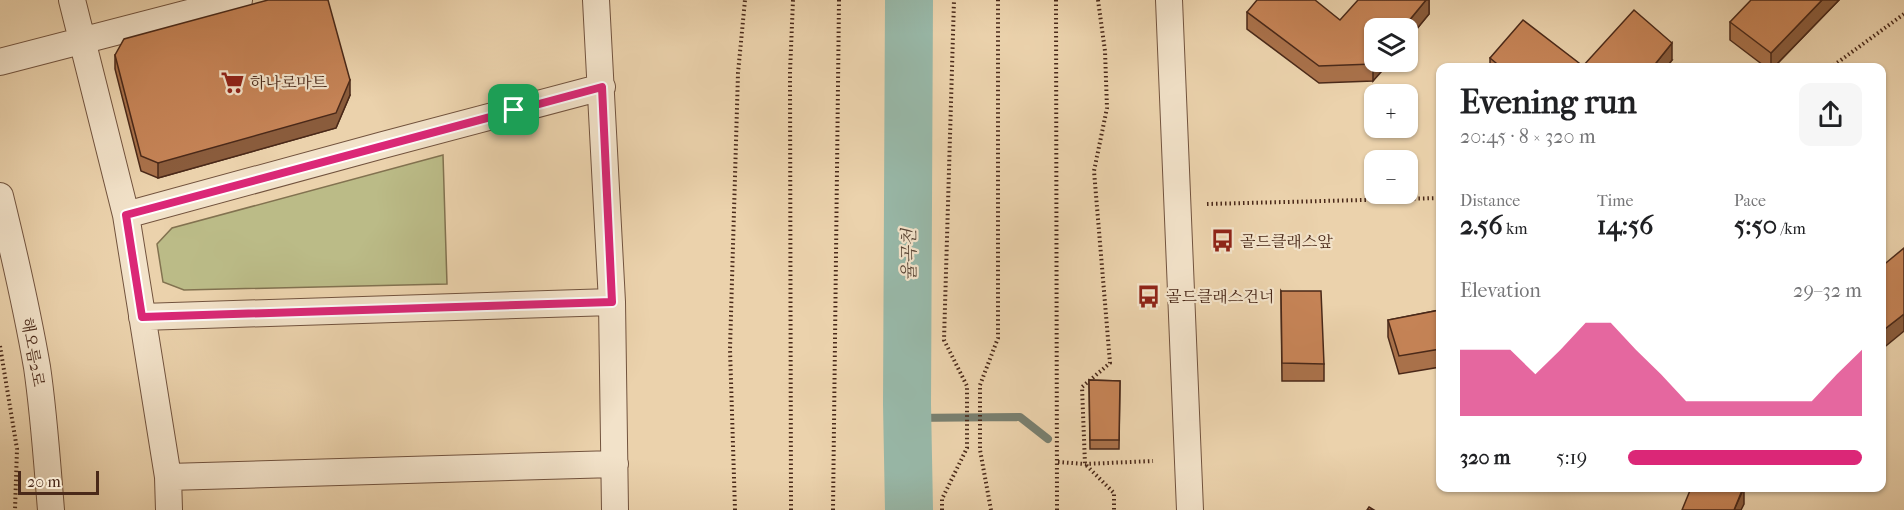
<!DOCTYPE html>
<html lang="en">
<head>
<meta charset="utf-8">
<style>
  body { margin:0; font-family:"IM FELL French Canon","Noto Serif KR",serif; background:#f6f6f6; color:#202124; height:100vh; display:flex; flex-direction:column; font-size:22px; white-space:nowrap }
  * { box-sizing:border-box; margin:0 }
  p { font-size:20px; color:#757577 }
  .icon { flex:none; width:33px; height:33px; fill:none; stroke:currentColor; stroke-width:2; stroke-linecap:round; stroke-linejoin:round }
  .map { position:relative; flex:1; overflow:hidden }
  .side { position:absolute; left:1436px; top:63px; width:450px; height:429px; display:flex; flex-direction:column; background:#fff; border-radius:12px; box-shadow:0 2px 4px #0004 }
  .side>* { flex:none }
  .controls { position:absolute; left:1364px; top:18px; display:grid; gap:12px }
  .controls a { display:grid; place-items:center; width:54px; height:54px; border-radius:12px; background:#fff; box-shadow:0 2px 4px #0004; font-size:30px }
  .scale { position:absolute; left:18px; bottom:15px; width:81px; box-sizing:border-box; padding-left:6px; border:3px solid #4a2919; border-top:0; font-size:16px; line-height:21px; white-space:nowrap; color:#4a2919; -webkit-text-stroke:4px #f2e2c9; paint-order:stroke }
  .pin { position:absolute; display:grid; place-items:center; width:51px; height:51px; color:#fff; margin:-26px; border-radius:12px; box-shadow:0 3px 9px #0006 }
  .round { display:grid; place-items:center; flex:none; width:63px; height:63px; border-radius:12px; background:#f6f6f6 }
  .headline { display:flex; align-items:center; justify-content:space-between; height:102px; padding:0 24px }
  h1 { font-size:33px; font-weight:700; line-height:45px }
  .figures { display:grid; grid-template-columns:repeat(3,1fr); gap:9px; height:102px; padding:6px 24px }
  .figures div { display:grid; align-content:center }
  .figures b { font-size:26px; font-weight:700 }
  .figures small { font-size:16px; font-weight:400 }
  .figures p { font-size:16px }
  .chart { height:168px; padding:12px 24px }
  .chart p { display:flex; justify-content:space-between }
  .chart svg { width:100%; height:108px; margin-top:6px; fill:#db2777; opacity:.7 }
  ul { padding:0 24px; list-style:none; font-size:20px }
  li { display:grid; grid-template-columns:96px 72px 1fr; align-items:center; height:45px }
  li i { height:15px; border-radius:8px; background:#db2777 }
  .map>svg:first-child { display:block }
</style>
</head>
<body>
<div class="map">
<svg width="1904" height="510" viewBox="0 0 1904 510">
  <rect width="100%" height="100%" fill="#ebd2ac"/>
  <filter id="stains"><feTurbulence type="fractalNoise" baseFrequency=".00333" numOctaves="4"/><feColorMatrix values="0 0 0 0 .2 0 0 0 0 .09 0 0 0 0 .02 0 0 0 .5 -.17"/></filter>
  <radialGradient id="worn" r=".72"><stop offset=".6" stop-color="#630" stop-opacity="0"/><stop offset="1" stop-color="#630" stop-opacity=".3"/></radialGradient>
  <path fill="#bbbb87" stroke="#827250" stroke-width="1.5" d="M443,155L447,284L184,290L163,282L157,244L172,228Z"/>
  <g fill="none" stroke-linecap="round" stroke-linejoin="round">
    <path stroke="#797f6f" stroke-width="8" d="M907,418L1020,417L1048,439"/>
    <path stroke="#98b8a8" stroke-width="48" d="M909,510L907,404L909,0"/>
    <defs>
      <path id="minor" d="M72,0L126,215L168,477L169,510
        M596,0L612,302L615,510
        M1169,0L1190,510
        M0,62L239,0
        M0,196C14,253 27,310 37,367C44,415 47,462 51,510
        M126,215L383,145L602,87
        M142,317L612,302
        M168,477L615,464"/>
    </defs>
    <use href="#minor" stroke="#72533e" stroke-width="28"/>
    <path stroke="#4a2919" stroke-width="4" stroke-dasharray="1.5 3" stroke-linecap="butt" d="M1056,0L1057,510
      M1098,0L1105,51L1107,108L1094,171L1110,363L1082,387L1085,464L1114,493V510
      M1830,68L1904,14
      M1207,204L1440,198
      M0,346L17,449L15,510
      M1058,462L1085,464L1153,461
      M735,510L730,349L738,73L745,0
      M791,510L790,72L793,0
      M833,510L839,0
      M942,510V499L967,448V386L944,340L954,0
      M991,510L980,450V385L998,338V0"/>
    <use href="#minor" stroke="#f2e2c9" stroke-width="26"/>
  </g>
  <path fill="#a9714a" stroke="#4a2919" stroke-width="1.5" d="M1429,0V14L1407,41V28L1373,81L1319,83L1247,29V12L1340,20Z
    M1839,0L1773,68H1767L1730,40V22Z
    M115,55L350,95L336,128L158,178L141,171L115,69Z
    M1490,58L1583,66L1672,60L1666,68H1490Z
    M1281,291L1324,364V381H1282Z
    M1440,310V367L1399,374L1388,337V320Z
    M1089,380L1120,381L1119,449H1090Z"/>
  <path fill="#8a5c3c" stroke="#4a2919" stroke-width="1.5" d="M1426,0H1429V14L1407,41V28H1403Z
    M1822,0H1839L1773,68H1771V53Z
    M1672,43V60L1666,68H1652Z
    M1375,62H1390L1373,81V64Z
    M350,80V95L336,128L158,178V163Z
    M1904,314V331L1881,350V332Z
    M1744,488V504L1741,510H1734Z"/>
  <path fill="#c58356" stroke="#4a2919" stroke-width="1.5" d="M268,0H328L350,80L336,113L158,163L141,156L115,55L124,39Z
    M1257,0H1315L1340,20L1358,0H1426L1403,28H1374V62H1375L1373,64L1319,66L1247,12Z
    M1751,0H1822L1771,53L1730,22Z
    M1634,10L1672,43L1652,68H1502L1490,58L1523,20L1583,66Z
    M1904,248V314L1881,332V267Z
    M1281,291H1321L1324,364L1282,363Z
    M1440,310V349L1399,356L1388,320Z
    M1089,380L1120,381L1119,440H1090Z
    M1691,488H1743L1734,510H1682Z
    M1369,507L1374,510H1367Z"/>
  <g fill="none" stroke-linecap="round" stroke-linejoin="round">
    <defs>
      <path id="route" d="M602,87L612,302L142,317L126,215Z"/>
    </defs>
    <use href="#route" stroke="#fff" stroke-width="12"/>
    <use href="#route" stroke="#db2777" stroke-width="8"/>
  </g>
  <defs>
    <symbol id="supermarket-bare" viewBox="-9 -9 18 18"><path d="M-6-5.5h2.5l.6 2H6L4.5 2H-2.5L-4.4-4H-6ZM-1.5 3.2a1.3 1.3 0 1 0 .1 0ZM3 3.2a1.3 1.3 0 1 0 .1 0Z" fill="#8f2418" stroke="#f2e2c9" stroke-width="2.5" paint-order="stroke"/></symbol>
    <symbol id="bus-bare" viewBox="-9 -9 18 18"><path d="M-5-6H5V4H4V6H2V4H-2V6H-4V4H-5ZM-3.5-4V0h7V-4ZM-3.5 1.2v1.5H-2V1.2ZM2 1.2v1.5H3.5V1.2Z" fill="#8f2418" stroke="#f2e2c9" stroke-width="2.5" paint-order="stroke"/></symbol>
  </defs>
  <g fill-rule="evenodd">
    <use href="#supermarket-bare" x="216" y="66" width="33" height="33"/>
    <use href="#bus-bare" x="1206" y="224" width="33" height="33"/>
    <use href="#bus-bare" x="1132" y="280" width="33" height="33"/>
  </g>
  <g text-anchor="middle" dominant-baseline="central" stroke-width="4.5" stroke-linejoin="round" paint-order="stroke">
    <g font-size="16" fill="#4a2919" stroke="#f2e2c9" text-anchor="start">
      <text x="250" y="82">하나로마트</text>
      <text x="1240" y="241">골드클래스앞</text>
      <text x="1166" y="296">골드클래스건너</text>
    </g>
    <g font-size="16" fill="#4a2919" stroke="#f2e2c9">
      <text transform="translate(33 352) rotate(80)">해오름2로</text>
    </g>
    <g font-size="18" font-style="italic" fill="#5a4636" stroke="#f2e2c9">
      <text transform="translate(909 255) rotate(-90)">율곡천</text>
    </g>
  </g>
  <rect width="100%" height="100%" filter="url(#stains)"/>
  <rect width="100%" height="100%" fill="url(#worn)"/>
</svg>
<div class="controls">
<a><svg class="icon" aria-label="layers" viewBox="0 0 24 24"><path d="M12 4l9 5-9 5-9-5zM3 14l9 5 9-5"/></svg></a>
<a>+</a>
<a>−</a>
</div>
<div class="scale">20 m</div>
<div class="pin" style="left:514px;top:110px;background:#1e9e55"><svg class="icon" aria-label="arrive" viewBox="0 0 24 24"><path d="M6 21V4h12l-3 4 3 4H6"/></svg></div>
<section class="side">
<div class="headline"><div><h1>Evening run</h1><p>20:45 · 8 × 320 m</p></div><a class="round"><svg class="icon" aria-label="share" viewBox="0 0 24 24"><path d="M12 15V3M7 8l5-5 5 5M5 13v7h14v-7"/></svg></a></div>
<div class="figures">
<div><p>Distance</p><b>2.56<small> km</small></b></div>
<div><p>Time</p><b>14:56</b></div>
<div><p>Pace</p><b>5:50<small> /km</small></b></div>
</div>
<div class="chart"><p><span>Elevation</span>29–32 m</p>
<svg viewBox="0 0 160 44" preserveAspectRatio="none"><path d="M0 44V17L10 17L20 17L30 27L40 17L50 6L60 6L70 17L80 27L90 38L100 38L110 38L120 38L130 38L140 38L150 27L160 17V44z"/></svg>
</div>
<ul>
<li><b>320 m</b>5:19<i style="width:100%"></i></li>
</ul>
</section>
</div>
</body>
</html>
